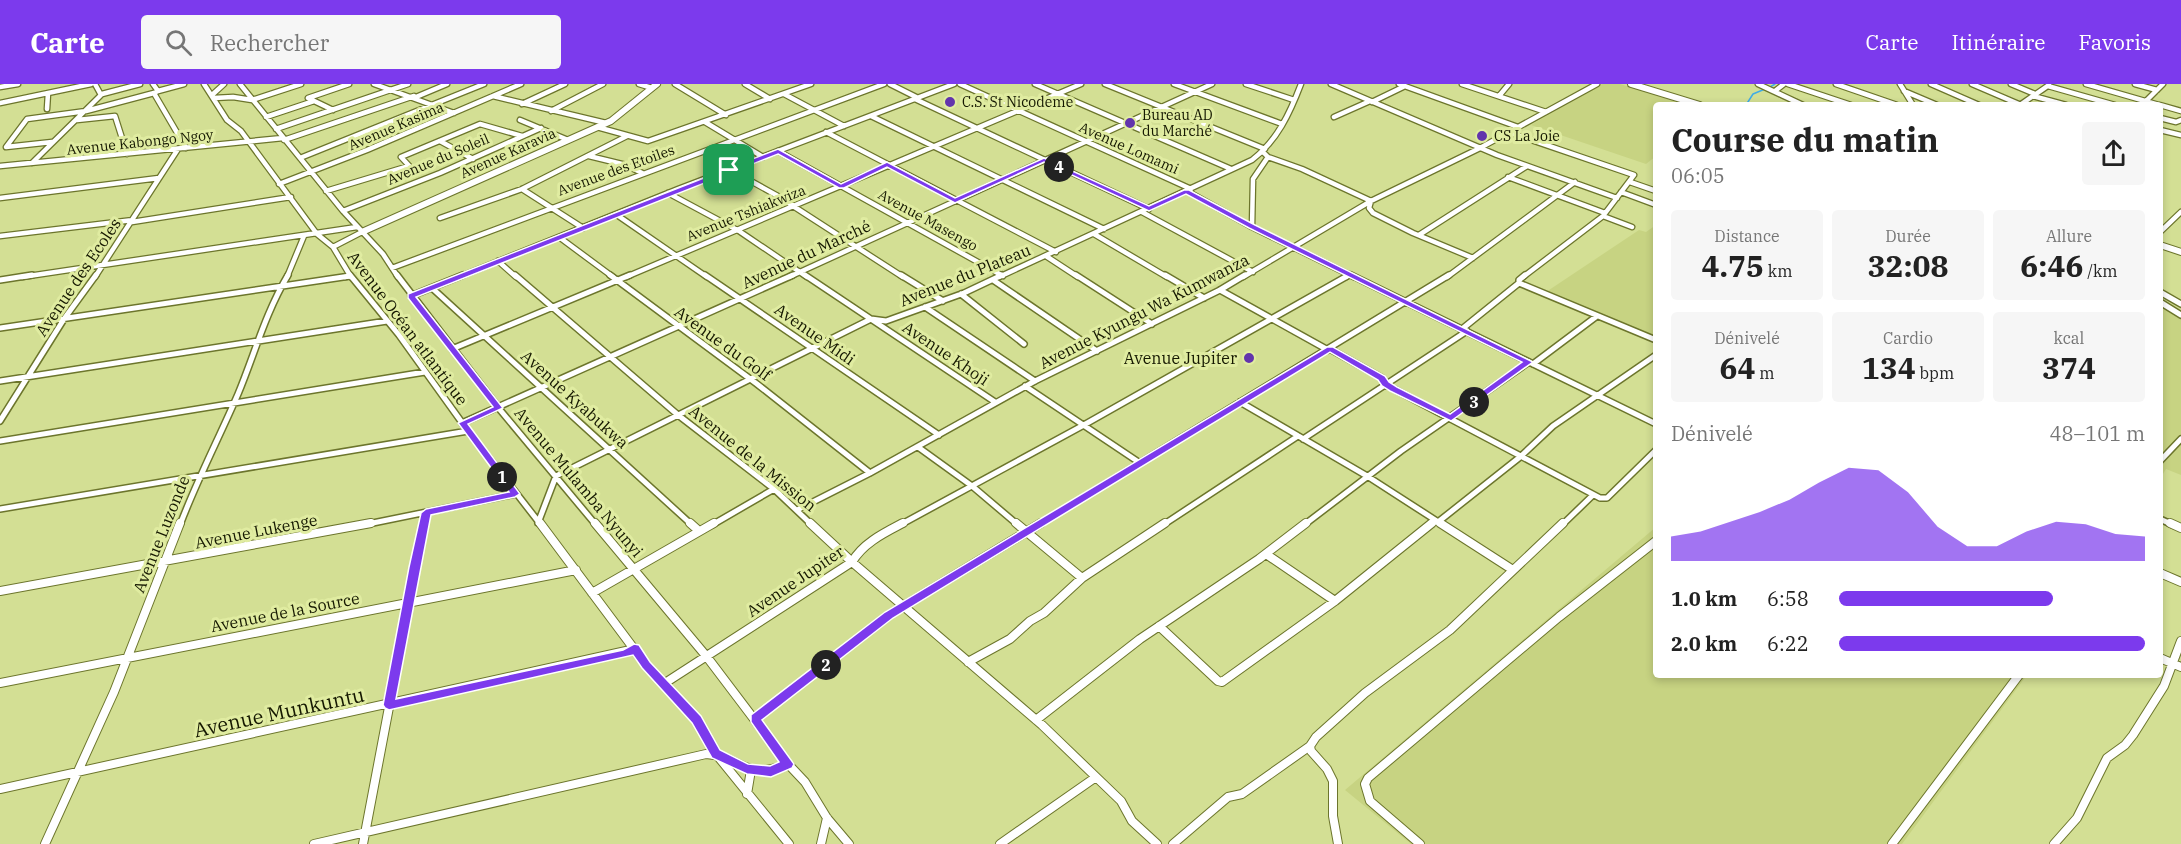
<!DOCTYPE html>
<html lang="fr">
<head>
<meta charset="utf-8">
<style>
  body { margin:0; font-family:"IBM Plex Serif",serif; background:#f6f6f6; color:#222; height:100vh; display:flex; flex-direction:column; font-size:22px; white-space:nowrap }
  * { box-sizing:border-box; margin:0 }
  p { font-size:20px; color:#767676 }
  .icon { flex:none; width:33px; height:33px; fill:none; stroke:currentColor; stroke-width:2; stroke-linecap:round; stroke-linejoin:round }
  .map { position:relative; flex:1; overflow:hidden }
  .details { position:absolute; left:1653px; top:18px; width:510px; height:576px; display:flex; flex-direction:column; background:#fff; border-radius:6px; box-shadow:0 3px 9px #0003 }
  .details>* { flex:none }
  .pin { position:absolute; display:grid; place-items:center; width:51px; height:51px; color:#fff; margin:-26px; border-radius:12px; box-shadow:0 3px 9px #0006 }
  .km { position:absolute; width:30px; height:30px; margin:-15px; border-radius:50%; background:#222; color:#fff; font-size:16px; line-height:30px; text-align:center }
  .round { display:grid; place-items:center; flex:none; width:63px; height:63px; border-radius:6px; background:#f6f6f6 }
  .overview { display:flex; align-items:center; justify-content:space-between; height:102px; padding:0 18px }
  h1 { font-size:33px; font-weight:700; line-height:45px }
  .stats { display:grid; grid-template-columns:repeat(3,1fr); gap:9px; height:102px; padding:6px 18px }
  .stats div { display:grid; align-content:center; border-radius:6px; background:#f6f6f6; text-align:center }
  .stats b { font-size:30px; font-weight:700 }
  .stats small { font-size:16px; font-weight:400 }
  .stats p { font-size:16px }
  .chart { height:168px; padding:12px 18px }
  .chart p { display:flex; justify-content:space-between }
  .chart svg { width:100%; height:108px; margin-top:6px; fill:#7c3aed; opacity:.7 }
  ul { padding:0 18px; list-style:none; font-size:20px }
  li { display:grid; grid-template-columns:96px 72px 1fr; align-items:center; height:45px }
  li i { height:15px; border-radius:8px; background:#7c3aed }
  header { display:flex; align-items:center; gap:36px; box-sizing:border-box; height:84px; padding:0 30px; background:#7c3aed; color:#fff }
  header strong { font-size:28px }
  nav { display:flex; gap:33px; margin-inline-start:auto; font-size:21px }
  .search { width:420px; height:54px; background:#f6f6f6; display:flex; align-items:center; gap:15px; box-sizing:border-box; padding:0 21px; border-radius:6px; color:#767676; font-size:22px }
  .map>svg:first-child { display:block }
</style>
</head>
<body>
<header>
<strong>Carte</strong>
<div class="search"><svg class="icon" aria-label="search" viewBox="0 0 24 24"><circle cx="10" cy="10" r="6"/><path d="M15 15l6 6"/></svg>Rechercher</div>
<nav><a>Carte</a><a>Itinéraire</a><a>Favoris</a></nav>
</header>
<div class="map">
<svg width="2181" height="760" viewBox="0 0 2181 760">
  <rect width="100%" height="100%" fill="#d3df94"/>
  <path fill="#c7d382" d="M1602,0H1620L1687,21H1656V72L1646,80L1531,41Z
    M1656,141V255L1546,208L1639,146L1646,148Z
    M2160,214L2181,227V391L2166,385L2160,395Z
    M1656,443V591H2027L1902,760H1411L1345,706Z"/>
  <g fill="none" stroke-linecap="round" stroke-linejoin="round">
    <path stroke="#41ace5" stroke-width="1.5" d="M1770,3L1775,0
      M1746,21L1753,10L1765,5"/>
    <defs>
      <path id="street-far2" d="M153,0L158,7L154,9L155,11L186,64
        M204,0L227,36L241,47L317,150L333,163L351,193
        M240,0L343,127L383,170L398,193
        M374,0L454,29
        M639,0L652,4
        M675,0L726,31
        M745,0L770,15
        M890,0L918,14
        M960,0L1191,105
        M1035,0L1231,85
        M1105,0L1265,65
        M1174,0L1282,40
        M1246,0L1294,16
        M1331,0L1497,71L1617,114
        M1399,0L1518,43
        M1462,0L1546,28
        M1758,0L1803,21
        M1788,0L1851,21
        M1836,0L1897,21
        M1900,0L1913,21
        M1931,0L1979,21
        M1972,0L2021,21
        M2011,0L2035,10
        M2086,0L2159,21
        M2135,0L2157,6
        M2048,2L2115,21
        M0,3L18,0
        M158,7L184,0
        M1775,7L1784,0
        M1904,7L1937,21
        M102,10L140,0
        M784,10L844,42
        M212,11L224,0
        M493,12L606,39
        M1499,12L1509,0
        M2033,12L2066,21
        M416,13L447,0
        M214,14L233,13L252,16L301,0
        M915,15L1149,125
        M2146,17L2163,0
        M1372,18L1405,2
        M0,19L91,0
        M522,20L565,0
        M2020,21L2049,1
        M2160,21L2181,27
        M47,25L48,9
        M333,26L308,14L349,0
        M551,27L603,0
        M871,32L1104,145
        M266,33L314,17
        M1334,33L1370,17
        M2160,34L2176,38L2181,36
        M77,36L115,32L127,70
        M520,36L568,56
        M705,38L763,73
        M597,43L648,57L811,0
        M276,45L408,0
        M2160,46L2181,51
        M826,48L1056,168
        M1508,48L1634,91L1603,132L1523,193
        M284,56L414,12
        M440,57L473,75
        M52,58L6,63L27,35L86,27L154,9
        M778,67L1003,192
        M1263,68L1268,73L1302,85L1371,117L1369,124L1373,129L1413,149L1473,174
        M589,72L626,81L642,89
        M300,74L484,0
        M32,79L101,11L95,0
        M0,82L283,54
        M729,85L776,111L903,193
        M413,86L401,73L480,40L522,52
        M1508,93L1605,129
        M1630,98L1656,107
        M279,100L367,66L521,0
        M522,105L583,144
        M326,107L409,82
        M1187,107L1250,142L1354,193
        M1621,108L1656,121
        M668,109L739,147L807,193
        M0,114L159,94
        M343,127L440,89L541,44
        M1142,128L1253,188
        M617,131L707,193
        M1603,132L1632,143
        M440,134L522,105L627,52
        M132,138L291,113
        M1252,143L1253,95L1268,73
        M2160,148L2181,128
        M1094,150L1167,193
        M1419,151L1527,82
        M0,152L133,136
        M559,153L613,193
        M333,163L362,148
        M1046,172L1078,193
        M498,177L516,193
        M392,184L884,0
        M22,193L357,143
        M95,193L178,65
        M287,193L304,152
        M345,193L350,192
        M459,193L678,105L954,0
        M626,193C778,130 929,63 1081,0
        M789,193L1212,0
        M999,193L1252,76C1277,57 1290,29 1301,0
        M1243,193L1371,117L1480,64L1597,0
        M1346,193L1349,191
        M1447,193L1575,98"/>
      <path id="street-far1" d="M350,191L399,251L468,347L541,441
        M397,191L501,327L596,441
        M515,191L678,331L774,405L812,441
        M610,191L757,300L870,389
        M705,191L939,351
        M805,191L995,318
        M901,191L943,217
        M1076,191L1152,240
        M1165,191L1204,214
        M1351,191L1656,340
        M0,196L32,191
        M993,196L1097,267
        M1519,199L1656,256
        M432,204L692,441
        M1220,206L1328,266
        M2160,208L2181,220
        M961,210L1024,260
        M411,212L463,191
        M2160,218L2181,231
        M925,223L1035,297
        M0,244L350,192
        M1462,245L1519,199V196L1525,191
        M452,265L630,191
        M1330,265L1382,294L1385,300L1394,305L1600,414H1607L1656,366
        M1533,280L1597,232
        M0,297L387,237
        M1025,302L1140,379L1449,191
        M1240,318L1367,392L1443,441
        M0,337L64,235L96,191
        M462,339L793,191
        M1303,355L1467,247
        M0,357L425,288
        M918,363L972,402L1018,441
        M2160,377L2181,355
        M0,425L468,347
        M799,425L870,389L1035,297L1220,206L1245,191
        M2160,435L2173,441
        M1438,438L1520,373L1553,342L1656,271
        M538,439L556,392L871,235L886,237L964,209L1002,191
        M180,441C197,396 219,354 238,310C255,269 265,230 288,191
        M363,441L515,410
        M423,441L426,429
        M712,441L774,405
        M900,441L1082,342L1349,191
        M1038,441L1140,379
        M1163,441L1298,352
        M1304,441L1401,367L1529,278
        M1430,441L1435,437
        M1562,441L1593,411"/>
      <path id="street" d="M540,439L646,581L697,636L716,670L789,760
        M595,439L707,573L788,680L805,698L827,734L849,760
        M690,439L699,447
        M810,439L852,478L1042,641L1121,717L1132,737L1157,760
        M1016,439L1082,494
        M1440,439L1513,486
        M2170,439L2181,444
        M1266,470L1335,517
        M2160,489L2181,498
        M0,507L371,439
        M592,509L714,439
        M1159,542L1218,597L1222,598L1335,517L1432,439
        M2160,574L2181,583
        M968,578L1010,555L1030,537L1044,529L1082,494L1165,439
        M0,599L576,486
        M665,599L852,478C863,459 884,449 903,439
        M755,635L889,531L1041,439
        M1036,636L1140,555L1259,475L1306,439
        M0,705L635,565
        M747,710L751,686
        M45,760L114,608L180,439
        M314,760L706,670C741,672 744,698 788,680
        M363,760L424,439
        M821,760L827,734
        M1000,760L1096,693
        M1173,760L1228,713L1242,710L1310,662
        M1338,760L1333,732V697L1327,685L1311,667L1310,662L1316,653L1365,609L1450,546L1563,439
        M1420,760L1370,717L1365,700L1368,694L1559,533L1656,457
        M1892,760L2019,591
        M2054,760L2077,734L2107,674L2125,661L2133,651L2164,602L2181,557"/>
      <path id="secondary" d="M1631,0L1700,21
        M362,148L611,37L657,0
        M2160,161L2181,168"/>
    </defs>
    <use href="#street-far2" stroke="#6c752c" stroke-width="7"/>
    <use href="#street-far1" stroke="#6c752c" stroke-width="8"/>
    <use href="#street" stroke="#6c752c" stroke-width="10"/>
    <use href="#secondary" stroke="#6c752c" stroke-width="8"/>
    <use href="#street-far2" stroke="#fff" stroke-width="4.5"/>
    <use href="#street-far1" stroke="#fff" stroke-width="5"/>
    <use href="#street" stroke="#fff" stroke-width="8"/>
    <use href="#secondary" stroke="#fff" stroke-width="6"/>
  </g>
  <path fill="#7c3aed" stroke="#fff" stroke-width="1.5" fill-rule="evenodd" d="M778,65L841,100L887,78L955,114L1044,74L1149,122L1184,106H1189L1255,141L1533,278L1451,337L1390,307L1382,302L1378,296L1330,268L893,534L762,636L794,680L792,684L771,693L747,690L712,674L692,639L642,584L633,571L389,626L385,624L383,621L409,483L421,429L426,425L509,408L458,339L493,323L408,214V210ZM778,70L839,104H844L887,83L955,119L1044,78L1149,127L1186,110L1249,144L1522,278L1450,330L1397,303L1389,298L1385,292L1333,263H1327L885,528L751,631V638L779,678L770,682L748,680L720,666L701,632L650,578L639,561L634,560L623,566L396,615L431,431L515,413L520,410L468,340L503,324L416,213Z"/>
  <g fill="#6234ac" stroke="#e0eca1" stroke-width="2">
    <circle cx="950" cy="18" r="6"/>
    <circle cx="1130" cy="39" r="6"/>
    <circle cx="1482" cy="52" r="6"/>
    <circle cx="1249" cy="274" r="6"/>
  </g>
  <g text-anchor="middle" dominant-baseline="central" stroke-width="6" stroke-linejoin="round" paint-order="stroke">
    <g font-size="14" fill="#151800" stroke="#e0eca1" text-anchor="start">
      <text x="962" y="18">C.S. St Nicodeme</text>
      <text x="1142" y="31">Bureau AD<tspan x="1142" dy="16">du Marché</tspan></text>
      <text x="1494" y="52">CS La Joie</text>
    </g>
    <g font-size="14" fill="#151800" stroke="#e0eca1">
      <text transform="translate(396 42) rotate(-23)">Avenue Kasima</text>
      <text transform="translate(140 58) rotate(-6)">Avenue Kabongo Ngoy</text>
      <text transform="translate(1129 64) rotate(24)">Avenue Lomami</text>
      <text transform="translate(508 69) rotate(-24)">Avenue Karavia</text>
      <text transform="translate(438 75) rotate(-23)">Avenue du Soleil</text>
      <text transform="translate(616 86) rotate(-20)">Avenue des Etoiles</text>
      <text transform="translate(746 129) rotate(-22)">Avenue Tshiakwiza</text>
      <text transform="translate(928 136) rotate(29)">Avenue Masengo</text>
    </g>
    <g font-size="16" fill="#151800" stroke="#e0eca1">
      <text transform="translate(806 170) rotate(-25)">Avenue du Marché</text>
      <text transform="translate(965 191) rotate(-22)">Avenue du Plateau</text>
      <text transform="translate(78 193) rotate(-56)">Avenue des Ecoles</text>
      <text transform="translate(1144 227) rotate(-27)">Avenue Kyungu Wa Kumwanza</text>
      <text transform="translate(408 244) rotate(53)">Avenue Océan atlantique</text>
      <text transform="translate(815 250) rotate(35)">Avenue Midi</text>
      <text transform="translate(723 259) rotate(36)">Avenue du Golf</text>
      <text transform="translate(946 269) rotate(34)">Avenue Khoji</text>
      <text transform="translate(575 315) rotate(42)">Avenue Kyabukwa</text>
      <text transform="translate(753 374) rotate(39)">Avenue de la Mission</text>
      <text transform="translate(579 398) rotate(50)">Avenue Mulamba Nyunyi</text>
      <text transform="translate(256 447) rotate(-11)">Avenue Lukenge</text>
      <text transform="translate(161 450) rotate(-68)">Avenue Luzonde</text>
      <text transform="translate(795 497) rotate(-34)">Avenue Jupiter</text>
      <text transform="translate(285 528) rotate(-11)">Avenue de la Source</text>
    </g>
    <g font-size="16" fill="#151800" stroke="#e0eca1" text-anchor="end">
      <text x="1237" y="274">Avenue Jupiter</text>
    </g>
    <g font-size="20" fill="#151800" stroke="#e0eca1">
      <text transform="translate(279 628) rotate(-12)">Avenue Munkuntu</text>
    </g>
  </g>
</svg>
<div class="pin" style="left:729px;top:86px;background:#1e9e55"><svg class="icon" aria-label="arrive" viewBox="0 0 24 24"><path d="M6 21V4h12l-3 4 3 4H6"/></svg></div>
<b class="km" style="left:502px;top:393px">1</b>
<b class="km" style="left:826px;top:581px">2</b>
<b class="km" style="left:1474px;top:318px">3</b>
<b class="km" style="left:1059px;top:83px">4</b>
<section class="details">
<div class="overview"><div><h1>Course du matin</h1><p>06:05</p></div><a class="round"><svg class="icon" aria-label="share" viewBox="0 0 24 24"><path d="M12 15V3M7 8l5-5 5 5M5 13v7h14v-7"/></svg></a></div>
<div class="stats">
<div><p>Distance</p><b>4.75<small> km</small></b></div>
<div><p>Durée</p><b>32:08</b></div>
<div><p>Allure</p><b>6:46<small> /km</small></b></div>
</div>
<div class="stats">
<div><p>Dénivelé</p><b>64<small> m</small></b></div>
<div><p>Cardio</p><b>134<small> bpm</small></b></div>
<div><p>kcal</p><b>374</b></div>
</div>
<div class="chart"><p><span>Dénivelé</span>48–101 m</p>
<svg viewBox="0 0 160 44" preserveAspectRatio="none"><path d="M0 44V34L10 32L20 28L30 24L40 19L50 12L60 6L70 7L80 16L90 30L100 38L110 38L120 32L130 28L140 29L150 33L160 34V44z"/></svg>
</div>
<ul>
<li><b>1.0 km</b>6:58<i style="width:70%"></i></li>
<li><b>2.0 km</b>6:22<i style="width:100%"></i></li>
</ul>
</section>
</div>
</body>
</html>
